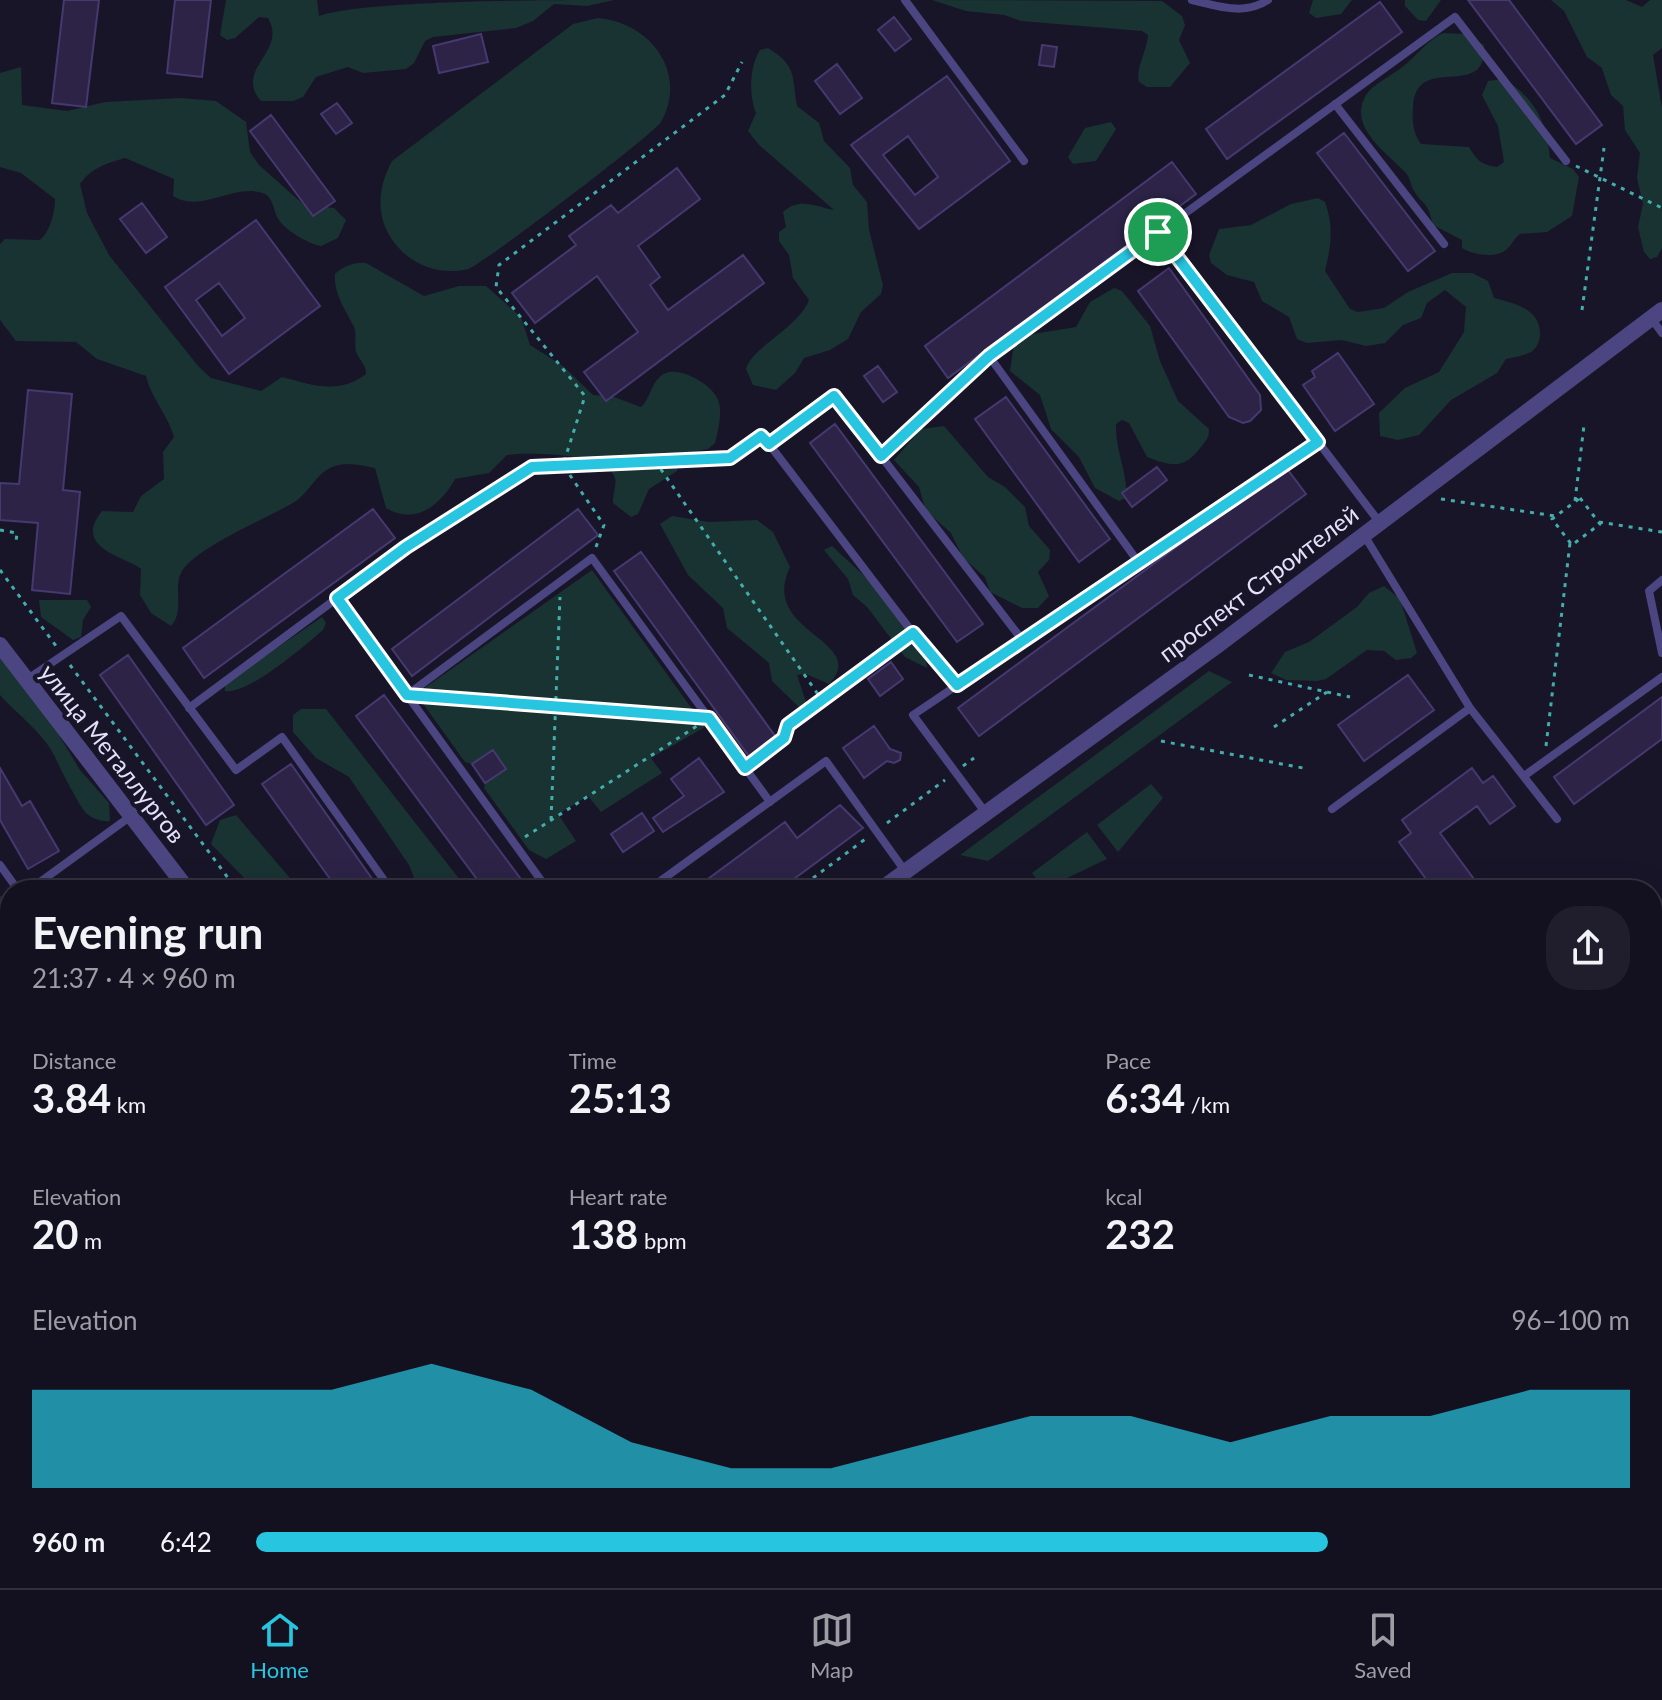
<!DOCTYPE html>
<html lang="en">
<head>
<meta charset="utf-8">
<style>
  body { margin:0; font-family:Lato,sans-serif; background:#201e2c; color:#f1f3f6; height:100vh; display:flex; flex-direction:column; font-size:30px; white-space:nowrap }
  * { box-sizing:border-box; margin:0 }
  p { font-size:26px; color:#9d9da4 }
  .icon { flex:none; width:44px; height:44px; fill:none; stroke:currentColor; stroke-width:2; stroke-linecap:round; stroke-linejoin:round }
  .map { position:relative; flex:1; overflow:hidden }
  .details { position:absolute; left:0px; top:880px; width:1662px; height:708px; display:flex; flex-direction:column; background:#13101f; border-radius:32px 32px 0 0; box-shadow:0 8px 32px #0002,0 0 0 2px #32303d }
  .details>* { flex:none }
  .pin { position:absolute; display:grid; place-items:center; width:68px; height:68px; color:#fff; margin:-34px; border:4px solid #fff; border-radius:50%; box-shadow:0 2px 8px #0007 }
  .round { display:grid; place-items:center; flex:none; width:84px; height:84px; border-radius:32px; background:#201e2c }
  .summary { display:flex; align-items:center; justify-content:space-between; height:136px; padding:0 32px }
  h1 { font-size:44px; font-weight:700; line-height:60px }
  .figures { display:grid; grid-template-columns:repeat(3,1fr); gap:12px; height:136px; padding:8px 32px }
  .figures div { display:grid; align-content:center }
  .figures b { font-size:40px; font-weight:700 }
  .figures small { font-size:22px; font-weight:400 }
  .figures p { font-size:22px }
  .chart { height:224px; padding:16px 32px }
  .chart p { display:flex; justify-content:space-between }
  .chart svg { width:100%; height:144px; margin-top:8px; fill:#27c5e0; opacity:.7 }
  ul { padding:0 32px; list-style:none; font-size:26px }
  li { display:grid; grid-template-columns:128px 96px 1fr; align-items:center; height:60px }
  li i { height:20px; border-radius:10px; background:#27c5e0 }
  .dock { display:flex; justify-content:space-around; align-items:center; height:112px; border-top:2px solid #32303d; background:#13101f; font-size:22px; color:#9d9da4 }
  .dock a { display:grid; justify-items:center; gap:4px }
  .dock .on { color:#27c5e0 }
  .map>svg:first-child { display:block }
</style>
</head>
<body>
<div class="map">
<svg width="1662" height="1588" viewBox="0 0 1662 1588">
  <rect width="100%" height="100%" fill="#191529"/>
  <path fill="#193232" d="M226,0H317L319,16C364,0 551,0 614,0L587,6L554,4L533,21L516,28L433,37L425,41L414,63L406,69L363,73L348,67L316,77L303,97L293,101H261C233,69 288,52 268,18L259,17L235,38L227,40L220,35Z
    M932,0L1162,1L1182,16L1185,25L1179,40L1190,63L1170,87H1147L1139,82C1135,69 1147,51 1148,35L1142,31L1021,21L1004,15L966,11Z
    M1313,0H1352L1341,14L1316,18L1309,13Z
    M1405,0H1441L1426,21L1418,20L1405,6Z
    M1551,0H1626L1642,7L1650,0H1662V48L1653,55L1662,108V248L1657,257L1650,259L1644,252L1638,227L1643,204L1637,178L1640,153L1625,130L1623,106L1611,95L1602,68L1587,57L1564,11Z
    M598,18C649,22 689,72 661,122C654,134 482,265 468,269C440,276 410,265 393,241C375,216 378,187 392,161L573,24Z
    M1444,33L1464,34L1484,45C1488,103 1415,50 1413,108C1412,121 1413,133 1421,144L1469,147C1477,160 1481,165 1497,167L1504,162L1498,126L1482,95L1488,81L1504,79C1535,98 1547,122 1550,158L1573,169L1579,177L1572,216L1547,232L1520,234C1513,239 1513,244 1507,249C1497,259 1473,255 1462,248V240L1433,225C1426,196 1424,209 1413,189C1410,183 1410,177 1405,172C1387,153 1347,127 1366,95C1373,84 1391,76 1401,68C1414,59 1431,36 1444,33Z
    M768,48C797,65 792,77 797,106L819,123L824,141L850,168L853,185L867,202L869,230L883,285L881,294L861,312L848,339L830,350L804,358L795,373L776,390L753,385L746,369C752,347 798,328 809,300L793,278L789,255L779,241V232L786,227L783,212C799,197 815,206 834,210L759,145L748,131L756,113C749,96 749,67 760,50Z
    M21,67L22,105L67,111L105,102L180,98L216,101L246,122L250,152L259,165L303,204L334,208L346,220L338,238L321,246C309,244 286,231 279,220C273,212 274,197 263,193C232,183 202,214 173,196L174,179L125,158C107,163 91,168 80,184L87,213L109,255L199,367L211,378L261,391L282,377C313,385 338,395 366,374C366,364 359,360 356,352C354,343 357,334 354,327C346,311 333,293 335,274C344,266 354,262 366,263L424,296L459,286H486L521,317L530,345L563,366L593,395L614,397L641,407C651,398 652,378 666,373C681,367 713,385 718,400C723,411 718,432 715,443L708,449L681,454L677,471L649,489L638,514L631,517L613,503C612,496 617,485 615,478C608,453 529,452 507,455L489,473L455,479C441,505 415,526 386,508L375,468C361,465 345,461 332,467C316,474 310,491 296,501C271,517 193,548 181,573C173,589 185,611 171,626L151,613L140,595L141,569C128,557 71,549 102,511L133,512L141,496L164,479L163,452L174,437C167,413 152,400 146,376L97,359L76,342L16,341L0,320V244L5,239L40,240C50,232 55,212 55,199L21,173L0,167V73Z
    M1111,122L1116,129L1096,161L1073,164L1068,157L1085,128Z
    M1318,198L1325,202C1334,226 1331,246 1325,271L1350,309L1358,312L1384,308L1408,292L1452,273H1472L1488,281L1494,298C1514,303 1541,309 1540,335C1540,341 1536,349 1531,352C1524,356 1513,357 1506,359L1497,373L1451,400L1419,435L1398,440L1380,436L1379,413L1405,388L1439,372L1464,332L1466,307L1445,290L1427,303L1421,318L1403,325L1385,343L1366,346L1342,340L1307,343L1297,339L1289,317L1262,301L1254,282L1227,275L1211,263L1209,255L1219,229L1251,225L1291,204Z
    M1114,288L1122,291L1150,326L1160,361L1178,401L1209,429C1209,439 1206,440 1201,447C1184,469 1173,467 1147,457L1129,423L1122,420L1116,424C1115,451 1128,472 1126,498L1119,501L1095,488L1079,457L1051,429L1040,395L1010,371L1015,337L1076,327L1090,302Z
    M944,426L988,477L1005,487L1025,507L1029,526L1050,550L1049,560L1038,572L1049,596L1038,608H1022L990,592L985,577L963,558L951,533L926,511L919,487L894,460L921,429Z
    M672,516L709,522L757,520L773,532L790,567C758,633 871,640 829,684L806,674L797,675L807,705L803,711L772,681L769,663L727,628L723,608L688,575L660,524Z
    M832,546C860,573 928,627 927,668L905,657L867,607L853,595L848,579L824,550Z
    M592,570L705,727L651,758L662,773L601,812L588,796L558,814L576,841L546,859L529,850L484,788L485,783L472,764L465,762L416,694Z
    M1384,586L1400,599L1417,653L1411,658L1396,660L1384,651L1367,650L1326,679L1317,681L1286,680L1271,673L1285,652L1309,642L1357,607L1369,593Z
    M39,600H87L91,607L83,620L81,637L73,640L41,617Z
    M322,617L326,623L323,630C303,647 248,695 225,691V683Z
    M0,655L53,725L80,770L109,803L110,821C102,822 94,819 87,814C80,808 59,766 54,755C43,733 16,713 0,695Z
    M1209,671L1232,682L988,861L960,855Z
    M301,709H326L468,890H419L409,865L349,777L316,758L293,732V715Z
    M1151,784L1163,798L1118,852L1097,825Z
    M236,815L289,877L294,890H256L211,844L220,820Z
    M1087,832L1107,859L1044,889L1032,873Z
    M0,896L10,900V937L0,957Z
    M1662,1208V1286L1652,1295V1211Z"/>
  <path fill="#2c2347" stroke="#463970" stroke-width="2" fill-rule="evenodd" d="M64,0H99L86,107L52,103Z
    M175,0H211L202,77L167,73Z
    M1468,0H1509L1602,125L1576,144Z
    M1380,2L1402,32L1227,159L1206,129Z
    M894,17L911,39L895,51L878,30Z
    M481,34L488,62L439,73L433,46Z
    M1042,45L1057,47L1054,67L1039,65Z
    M837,64L862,98L840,114L815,81Z
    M947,76L1010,161L919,229L851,145ZM908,136L938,177L915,195L883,155Z
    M337,103L352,123L336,134L321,114Z
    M271,115L335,201L313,216L250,131Z
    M1344,133L1435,251L1408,271L1317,153Z
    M1172,162L1196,194L948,378L925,346Z
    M677,168L700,199L638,246L660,277L650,285L668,310L743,255L764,283L606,401L584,372L638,332L597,276L535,323L512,293L576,245L569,236L611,205L618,213Z
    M142,203L167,237L146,253L120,219Z
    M256,220L320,306L229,374L165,287ZM219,283L245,318L222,336L196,300Z
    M1169,268L1260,395L1261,410L1250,421L1243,423L1229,417L1138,291Z
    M1338,353L1374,404L1335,431L1303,385L1315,377L1312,371Z
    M878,366L897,392L883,402L864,376Z
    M28,390L72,394L63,490L80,492L70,594L32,590L38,523L0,520V483L19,484Z
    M1006,397L1110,539L1079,562L975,419Z
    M835,424L983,624L957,642L810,443Z
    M1157,467L1167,480L1132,507L1122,493Z
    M1288,470L1306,494L979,736L958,708L1190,537Z
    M373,509L395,538L204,678L183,648Z
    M578,509L598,535L412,676L392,649Z
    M641,552L778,740L751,759L614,571Z
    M128,655L234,805L206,825L100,675Z
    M891,662L903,679L880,696L868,679Z
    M1408,675L1434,710L1364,761L1338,725Z
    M384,695L529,890H485L356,716Z
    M1662,697V739L1574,804L1554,777Z
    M874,726L890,749L901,753L900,760L894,763L887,761L864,778L843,748Z
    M493,750L506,769L485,783L472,764Z
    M699,758L724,792L663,832L653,818L684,796L671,779Z
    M291,764L380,890H338L262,784Z
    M0,768L22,806L30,801L59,851L28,869L0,820Z
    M1472,768L1483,783L1493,776L1515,806L1490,824L1477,806L1440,833L1482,890H1434L1399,842L1411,833L1402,820Z
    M840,805L863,828L779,890H693L785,822L797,838Z
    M642,813L654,831L623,852L611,834Z"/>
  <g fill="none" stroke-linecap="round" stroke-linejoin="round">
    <path stroke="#42adab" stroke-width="3" stroke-dasharray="4 6" stroke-linecap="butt" d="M1576,166L1662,208
      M1582,310L1604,148
      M655,461L822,700
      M1580,498L1600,524L1572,545L1552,519Z
      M1441,499L1555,516
      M1575,501L1584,425
      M1599,522L1662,532
      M0,530L17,533L16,542
      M416,541L532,467L730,458L756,439
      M596,547L604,525L563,465L585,396L496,287L499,265L725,95L742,62
      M0,570L56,646
      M70,665L237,890
      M1249,675L1350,697
      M426,696L693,717
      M1274,727L1327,692
      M1161,741L1303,768
      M1546,746L1570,543
      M755,761L784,738L788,725L902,641
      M963,766L974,758
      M551,820L560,597
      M887,823L945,780
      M525,837L700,724
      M112,890L118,883
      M797,890L868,837
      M0,1492L10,1484
      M636,1578L644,1588
      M764,1578L771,1588
      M780,1588L793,1578
      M1250,1588V1583"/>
    <path stroke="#4b4681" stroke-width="8" d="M905,0L1024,161
      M1192,0C1218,6 1244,16 1268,0
      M1335,104L1444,244
      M1158,232L1380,523
      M1651,318L1662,333
      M989,356L1139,563
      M881,456L1023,641
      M1364,535L1470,708L1557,819
      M1662,580L1649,591L1662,653
      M337,598L548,890
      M26,680L121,616L236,770L282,737L391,890
      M957,685L913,633L769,444L834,396L881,456L989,356L1455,17L1566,161
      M407,695L592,558L770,802
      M189,708L406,547
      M1524,776L1662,677
      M1332,809L1470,708
      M985,812L913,715L1318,442
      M0,865L18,890
      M29,890L131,816
      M648,890L826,761L905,871
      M0,1000L10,984
      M1652,1169L1662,1167
      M2,1219L10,1231"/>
    <path stroke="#4b4681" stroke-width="16" d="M0,645L188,890
      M706,1578L714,1588"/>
    <path stroke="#4b4681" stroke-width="16" d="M880,890L1218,645L1662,310
      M0,1554L10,1546"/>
  </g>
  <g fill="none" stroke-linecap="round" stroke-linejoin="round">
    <defs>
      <path id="route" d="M1158,232L1318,442L957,685L913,633L788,725L784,738L745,768L709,718L407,695L337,598L406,547L532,467L730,458L761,436L769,444L834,396L881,456L989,356Z"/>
    </defs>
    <use href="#route" stroke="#fff" stroke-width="16"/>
    <use href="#route" stroke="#27c5e0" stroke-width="10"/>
  </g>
  <g text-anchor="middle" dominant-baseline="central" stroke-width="8" stroke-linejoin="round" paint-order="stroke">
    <g font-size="24" fill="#e5e1fb" stroke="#191529">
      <text transform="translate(1258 583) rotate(-37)">проспект Строителей</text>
      <text transform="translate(113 753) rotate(52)">улица Металлургов</text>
    </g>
  </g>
</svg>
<div class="pin" style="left:1158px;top:232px;background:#1e9e55"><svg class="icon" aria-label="arrive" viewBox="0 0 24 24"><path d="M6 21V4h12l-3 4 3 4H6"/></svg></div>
<section class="details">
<div class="summary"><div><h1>Evening run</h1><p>21:37 · 4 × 960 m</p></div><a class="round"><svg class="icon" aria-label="share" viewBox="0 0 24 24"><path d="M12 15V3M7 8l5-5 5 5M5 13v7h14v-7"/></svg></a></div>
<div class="figures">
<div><p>Distance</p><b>3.84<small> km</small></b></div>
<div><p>Time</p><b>25:13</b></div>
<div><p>Pace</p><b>6:34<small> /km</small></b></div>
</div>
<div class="figures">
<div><p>Elevation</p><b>20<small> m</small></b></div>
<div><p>Heart rate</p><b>138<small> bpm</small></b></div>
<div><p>kcal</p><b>232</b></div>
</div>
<div class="chart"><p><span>Elevation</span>96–100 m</p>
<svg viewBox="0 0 160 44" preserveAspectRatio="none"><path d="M0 44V14L10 14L20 14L30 14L40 6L50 14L60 30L70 38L80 38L90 30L100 22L110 22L120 30L130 22L140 22L150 14L160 14V44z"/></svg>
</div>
<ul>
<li><b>960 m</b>6:42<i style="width:78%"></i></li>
</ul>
</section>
</div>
<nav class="dock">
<a class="on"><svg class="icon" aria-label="home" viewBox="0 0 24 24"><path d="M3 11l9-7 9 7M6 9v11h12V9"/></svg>Home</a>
<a><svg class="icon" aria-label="map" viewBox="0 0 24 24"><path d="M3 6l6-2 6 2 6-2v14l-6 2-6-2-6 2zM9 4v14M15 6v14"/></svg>Map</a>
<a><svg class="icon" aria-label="saved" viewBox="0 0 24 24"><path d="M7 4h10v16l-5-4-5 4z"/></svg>Saved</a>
</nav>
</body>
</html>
